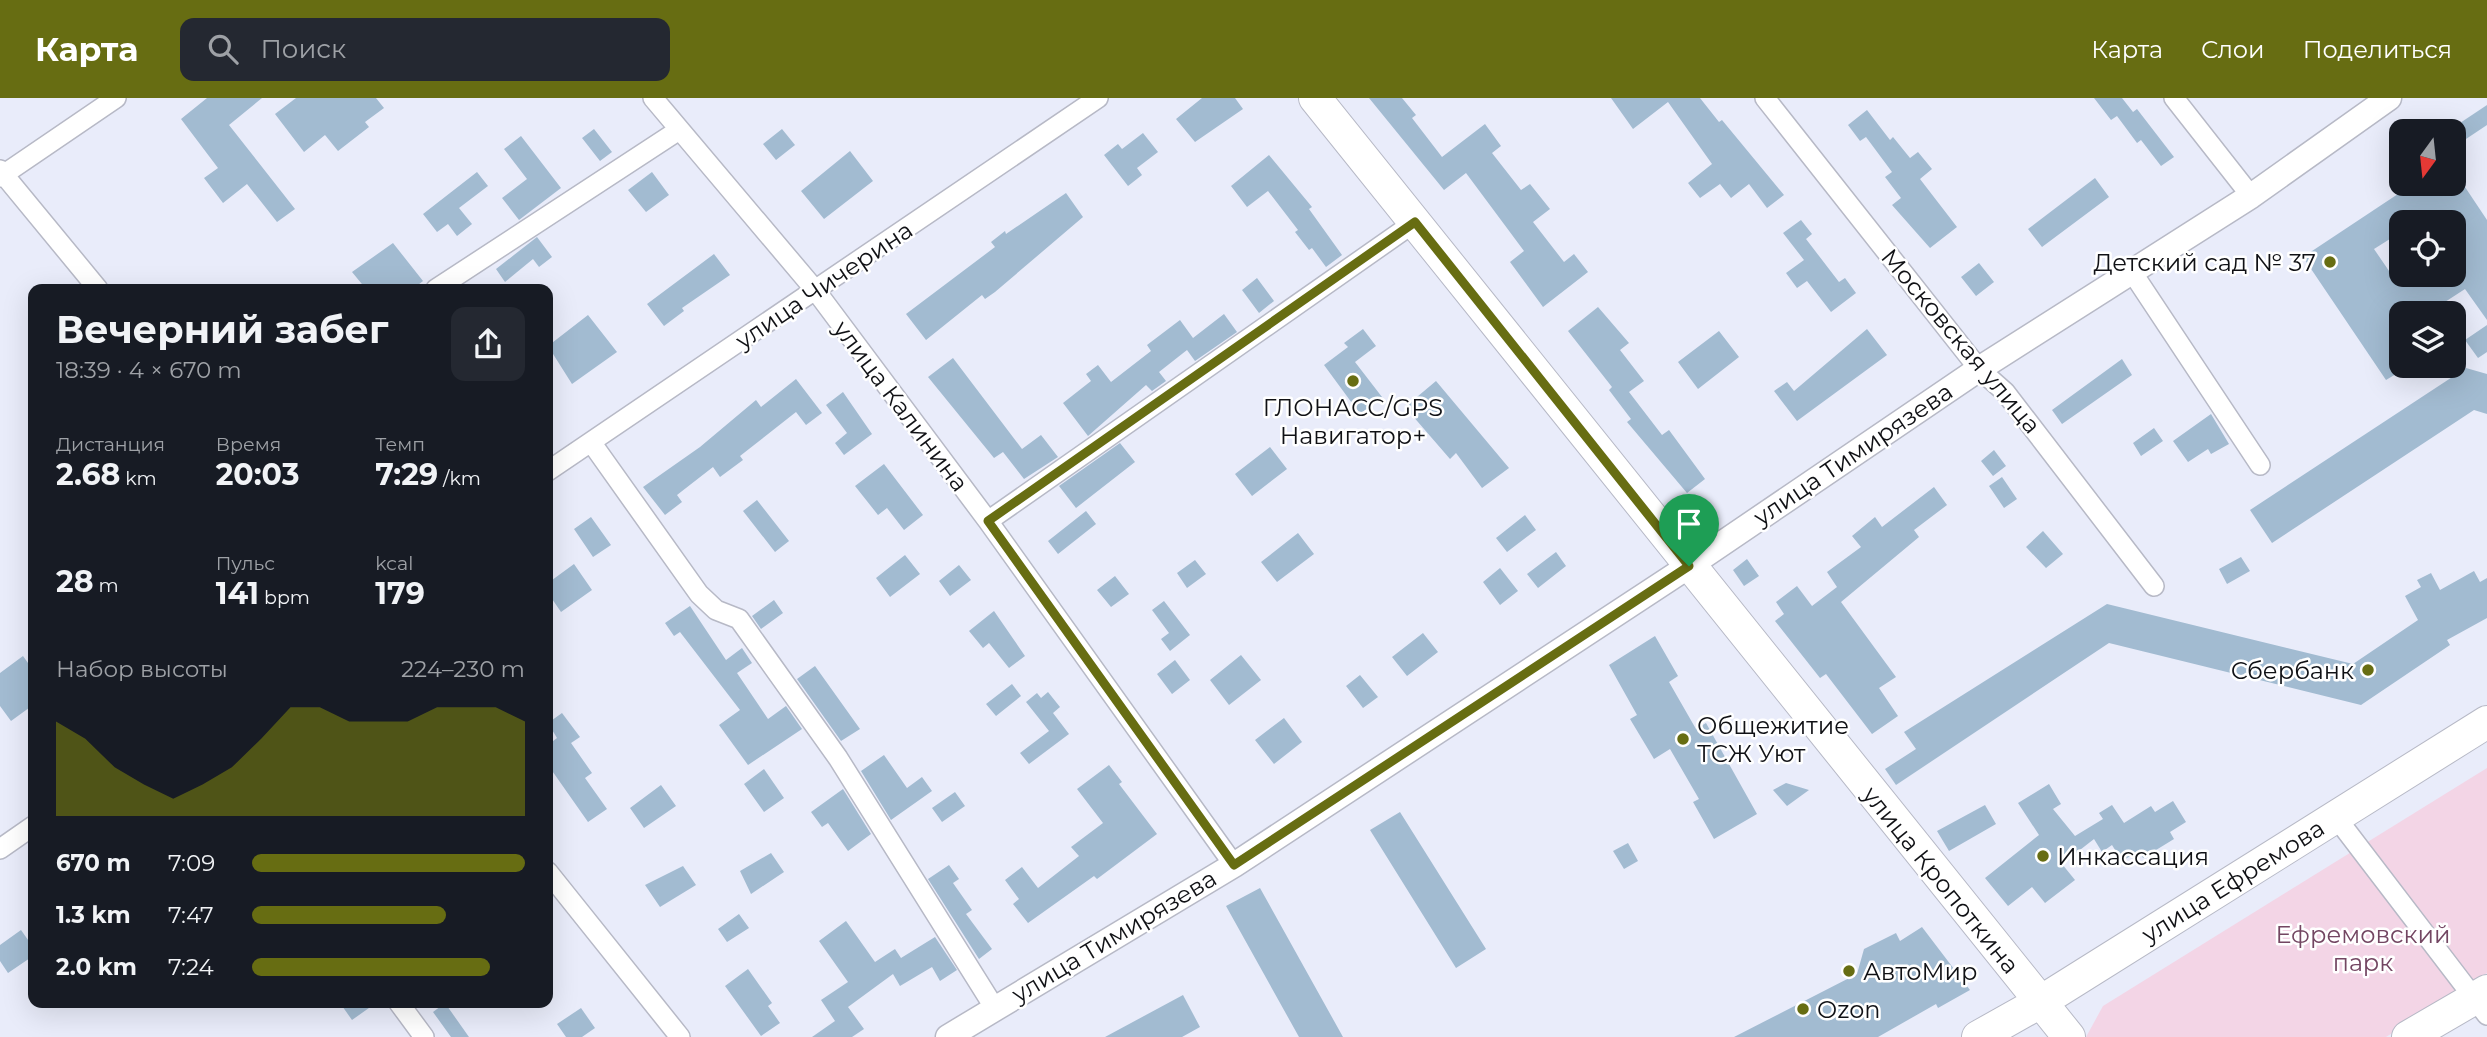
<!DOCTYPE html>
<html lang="ru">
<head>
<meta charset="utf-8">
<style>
  body { margin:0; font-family:Montserrat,sans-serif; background:#242831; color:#f1f3f6; height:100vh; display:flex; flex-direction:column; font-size:26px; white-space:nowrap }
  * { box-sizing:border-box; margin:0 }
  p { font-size:23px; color:#9ea1a6 }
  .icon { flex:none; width:38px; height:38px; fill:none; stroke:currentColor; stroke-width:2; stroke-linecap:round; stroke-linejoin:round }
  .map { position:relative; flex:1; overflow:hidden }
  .side { position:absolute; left:28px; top:186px; width:525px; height:724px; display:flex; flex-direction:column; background:#171b24; border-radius:14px; box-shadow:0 7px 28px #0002 }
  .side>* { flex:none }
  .needle { width:46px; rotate:195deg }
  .tools { position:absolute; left:2389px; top:21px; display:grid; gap:14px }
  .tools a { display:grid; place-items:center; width:77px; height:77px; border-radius:14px; background:#171b24; box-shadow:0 7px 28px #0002; font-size:35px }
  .pin { position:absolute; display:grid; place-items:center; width:60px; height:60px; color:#fff; margin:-72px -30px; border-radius:50% 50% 50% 0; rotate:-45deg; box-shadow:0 0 7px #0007 }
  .pin .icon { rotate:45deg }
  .round { display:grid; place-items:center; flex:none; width:74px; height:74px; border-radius:14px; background:#242831 }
  .summary { display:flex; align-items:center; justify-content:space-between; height:119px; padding:0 28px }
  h1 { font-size:38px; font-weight:700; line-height:52px }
  .stats { display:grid; grid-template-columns:repeat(3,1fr); gap:10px; height:119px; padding:7px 28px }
  .stats div { display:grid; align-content:center }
  .stats b { font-size:30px; font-weight:700 }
  .stats small { font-size:19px; font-weight:400 }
  .stats p { font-size:19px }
  .chart { height:196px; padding:14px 28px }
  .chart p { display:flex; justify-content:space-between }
  .chart svg { width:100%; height:126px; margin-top:7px; fill:#676d12; opacity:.7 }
  ul { padding:0 28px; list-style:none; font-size:23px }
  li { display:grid; grid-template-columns:112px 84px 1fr; align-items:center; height:52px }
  li i { height:18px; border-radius:9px; background:#676d12 }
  header { display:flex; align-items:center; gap:42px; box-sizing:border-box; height:98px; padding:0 35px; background:#676d12; color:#fff }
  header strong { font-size:33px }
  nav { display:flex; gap:38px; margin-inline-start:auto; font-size:24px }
  .search { width:490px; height:63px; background:#242831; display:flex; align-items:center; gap:18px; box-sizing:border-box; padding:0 24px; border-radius:14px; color:#9ea1a6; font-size:26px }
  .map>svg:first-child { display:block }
</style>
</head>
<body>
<header>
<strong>Карта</strong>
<div class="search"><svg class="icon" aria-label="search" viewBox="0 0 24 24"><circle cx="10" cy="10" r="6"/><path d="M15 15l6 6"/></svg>Поиск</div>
<nav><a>Карта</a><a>Слои</a><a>Поделиться</a></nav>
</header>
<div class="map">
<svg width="2487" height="939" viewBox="0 0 2487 939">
  <rect width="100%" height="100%" fill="#e9ecfa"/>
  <path fill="#f3d5e6" d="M2487,670V875L2386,939H2086L2103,908Z"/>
  <path fill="#a2bbd1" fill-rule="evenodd" d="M207,0H262L229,27L295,111L277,124L247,86L223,105L204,80L218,70L181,21Z
    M296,0H376L384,10L365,24L369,29L338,53L325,37L304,54L275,16Z
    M1202,0H1235L1243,11L1195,44L1176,21Z
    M1369,0H1402L1416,17L1412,20L1442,59L1485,26L1501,48L1492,55L1521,92L1530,86L1550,111L1533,124L1564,164L1574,156L1588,174L1543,209L1510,164L1524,153L1466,75L1444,92Z
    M1611,0H1700L1719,24L1722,22L1784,97L1767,110L1749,86L1731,100L1720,86L1700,100L1688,85L1712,66L1668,4L1633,31Z
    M2094,0H2122L2133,14L2137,11L2174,59L2161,68L2141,42L2137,45L2117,18L2111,22Z
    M2487,7V27L2454,49V29Z
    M1867,12L1890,42L1893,39L1910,60L1918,54L1932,71L1920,81L1957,129L1930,150L1892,107L1901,100L1885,79L1892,74L1866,39L1860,43L1848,27Z
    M594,31L612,54L600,63L582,40Z
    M782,31L795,47L776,62L763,46Z
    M1143,35L1158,54L1137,70L1142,77L1128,88L1104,57L1118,46L1122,51Z
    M521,38L561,90L519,122L502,100L527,81L504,51Z
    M850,53L873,83L824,121L801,93Z
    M1269,57L1312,109L1309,111L1342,157L1326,169L1312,150L1309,152L1295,134L1298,132L1268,93L1247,109L1231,88Z
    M477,74L488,88L459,110L472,126L457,138L448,126L437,134L423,116Z
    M652,74L669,97L646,114L628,92Z
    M2095,80L2109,99L2042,149L2028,131Z
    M2409,86H2463L2487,122V222L2465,191L2428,215H2401V273L2386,282L2303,159L2401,94L2400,92ZM2401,124H2454V177H2417L2400,189L2374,151L2401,134Z
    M1066,95L1083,119L995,194L985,201L982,197L926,242L906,216L995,149L991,144L1005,133L1006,136Z
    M1801,122L1812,136L1806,141L1839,184L1845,180L1856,195L1831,214L1807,183L1797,190L1786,175L1804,162L1783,135Z
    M537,139L552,159L539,169L533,161L505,184L496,171Z
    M393,145L423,183L413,191H366L352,174Z
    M714,156L730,177L682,210L684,213L664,228L647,206Z
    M1979,165L1994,184L1976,198L1961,179Z
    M1257,180L1274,203L1259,215L1242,192Z
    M1598,209L1629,245L1620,252L1644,283L1629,294L1662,337L1669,332L1705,381L1687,395L1627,324L1631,321L1609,292L1612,289L1568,233Z
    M1224,216L1237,234L1195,263L1187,252L1159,274L1166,283L1152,293L1146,287L1088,338L1063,305L1091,283L1086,276L1098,267L1111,284L1151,253L1147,247L1180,222L1193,240Z
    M588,217L617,254L572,286L548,248Z
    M2487,227V254L2478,260L2465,242Z
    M1363,231L1376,248L1355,264L1382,299L1360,316L1324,267L1348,249L1344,245Z
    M1867,231L1887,257L1797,323L1774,293L1787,284L1794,293Z
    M1719,233L1739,259L1698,291L1678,264Z
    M953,260L1022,351L1041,337L1058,359L1024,381L1003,354L994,360L928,279Z
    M2122,261L2132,277L2062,326L2052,312Z
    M2466,270L2487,276V316L2474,312L2272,445L2250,412Z
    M796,281L822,315L806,327L796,314L740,358L743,362L720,379L713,369L677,397L682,404L665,417L643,389L700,349L756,302L761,309Z
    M1436,283L1509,370L1482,390L1456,355L1450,361L1405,309Z
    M843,294L872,336L844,357L835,345L847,335L826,307Z
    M2211,316L2229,346L2211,356L2208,351L2188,364L2173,343Z
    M2154,330L2163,343L2141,358L2133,345Z
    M1120,345L1135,364L1076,410L1059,388Z
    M1270,349L1287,371L1252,398L1235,376Z
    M1994,352L2006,368L1993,378L1981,363Z
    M884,366L923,417L904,432L887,410L878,417L855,388Z
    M2002,379L2017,401L2004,410L1989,388Z
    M1934,389L1947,407L1914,432L1919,439L1841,504L1896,579L1879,590L1898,618L1872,636L1826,576L1820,580L1775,523L1784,516L1776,504L1797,488L1812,508L1837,489L1827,474L1861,449L1852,438L1875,419L1882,429Z
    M757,402L789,443L775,454L743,413Z
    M1086,413L1096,426L1058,456L1048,443Z
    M1525,417L1536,432L1507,454L1496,440Z
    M591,419L611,447L593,459L574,431Z
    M2043,433L2063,456L2046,470L2026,449Z
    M1298,435L1314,456L1277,484L1261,464Z
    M1556,454L1566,468L1538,490L1527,476Z
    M905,457L920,476L890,499L876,480Z
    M2241,459L2250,473L2227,486L2219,471Z
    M1747,461L1759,478L1744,488L1733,472Z
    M1195,462L1206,476L1187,490L1177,475Z
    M574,466L592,492L561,514L548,495V485Z
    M959,467L971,482L950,498L939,483Z
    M1500,470L1518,493L1500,507L1483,484Z
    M2474,473L2480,484L2487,480V520L2447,542L2450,547L2361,607L2109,545L1896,687L1885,671L1916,651L1904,634L2107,506L2353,566L2418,522L2405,498L2421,489L2417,482L2431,475L2440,492Z
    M1115,478L1129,496L1111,509L1097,492Z
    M774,502L783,515L761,531L752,518Z
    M1164,503L1190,537L1170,553L1161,541L1169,535L1152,512Z
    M690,508L726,562L742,550L752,565L737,575L768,621L786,608L802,631L748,667L719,627L740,612L680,534L674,538L665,525Z
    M994,513L1025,558L1009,570L989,545L983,550L969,533Z
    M1423,535L1438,554L1407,578L1392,559Z
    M1655,538L1678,578L1669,584L1696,631L1706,625L1757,716L1714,741L1693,704L1699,701L1670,651L1654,661L1630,621L1637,617L1609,567Z
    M1241,557L1261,582L1229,607L1210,582Z
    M23,558L33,572V607L11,623L0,608V575Z
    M1175,562L1190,582L1172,596L1157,576Z
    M815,568L860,631L841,643L797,581Z
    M1360,577L1378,599L1363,610L1346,588Z
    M1012,586L1021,598L996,618L986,606Z
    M1048,594L1060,609L1053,615L1069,636L1029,666L1020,655L1049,633L1026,604L1037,595L1041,600Z
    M562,615L580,639L571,645L592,675L585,680L607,711L588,724L548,667V647L557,640L548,625Z
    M1284,620L1302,644L1274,666L1255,642Z
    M884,657L907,690L922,679L932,693L891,722L861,673Z
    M1109,667L1122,684L1119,686L1157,736L1097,781L1094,778L1028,825L1013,806L1019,801L1005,782L1022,769L1038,790L1079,758L1071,749L1103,725L1077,691Z
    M764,671L784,700L764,714L744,686Z
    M1786,685L1809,692L1787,708L1773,692Z
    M2049,686L2061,706L2053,711L2075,738L2103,721L2099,715L2112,707L2124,725L2151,708L2155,714L2173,703L2186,724L2170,734L2174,741L2143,760L2139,753L2122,763L2112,747L2102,754L2094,741L2062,766L2075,782L2045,805L2032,789L2008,808L1985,780L2039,737L2018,705Z
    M661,687L676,708L644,730L630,710Z
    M843,691L871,736L848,753L828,725L822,729L811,714Z
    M955,694L965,708L942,724L932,710Z
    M1985,707L1996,726L1949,753L1937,733Z
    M1400,714L1486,851L1456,870L1370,732Z
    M1628,745L1638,763L1624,771L1613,753Z
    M771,755L784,774L751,796L740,773Z
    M949,767L959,781L953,785L972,812L966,816L992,851L979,861L928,781Z
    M683,768L696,787L660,809L645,787Z
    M1260,790L1343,939H1299L1226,808Z
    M739,816L749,830L727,844L718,831Z
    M846,823L875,864L895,851L901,860L935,839L957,872L940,883L932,869L900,888L893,876L848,909L864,931L852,939H812L835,923L821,902L848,884L819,843Z
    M1922,829L1970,892L1938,910L1936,906L1878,939H1734L1857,876L1864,851L1896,835L1900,843Z
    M21,832L33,849V858L8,875L0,863V847Z
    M748,871L772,905L768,908L780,925L761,938L725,888Z
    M1183,897L1200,929L1182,939H1105Z
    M340,905H376L352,922Z
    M445,905L469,939H451L433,914Z
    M581,910L595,930L582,939H566L557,926Z"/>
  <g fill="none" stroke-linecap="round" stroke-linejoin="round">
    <defs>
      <path id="minor" d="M653,0L816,193L988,423L1234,767
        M1765,0L1979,271L2005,294L2154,488
        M2174,0L2251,98
        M0,72L98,191
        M0,79L116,0
        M2132,174L2260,367
        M436,191L679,32
        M591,344L699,496L716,512L739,521L838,660L994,909
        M548,373L1098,0
        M988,423L1415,124
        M2335,718L2487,917
        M0,751L33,728
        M548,774L680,939
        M399,905L424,939"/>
      <path id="tertiary" d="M948,939L1234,767L1689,468L1979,271L2251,98L2389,0"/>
      <path id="primary" d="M1315,0L2069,939
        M1978,939L2042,903L2487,624
        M2408,939L2487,893"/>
    </defs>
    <use href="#minor" stroke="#b7b9c6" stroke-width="22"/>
    <use href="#tertiary" stroke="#b7b9c6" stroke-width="27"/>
    <use href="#primary" stroke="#b7b9c6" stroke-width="34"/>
    <use href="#minor" stroke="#fff" stroke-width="19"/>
    <use href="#tertiary" stroke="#fff" stroke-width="24"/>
    <use href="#primary" stroke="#fff" stroke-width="32"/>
  </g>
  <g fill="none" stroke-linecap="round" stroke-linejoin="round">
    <defs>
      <path id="route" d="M1415,124L1689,468L1234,767L988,423Z"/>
    </defs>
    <use href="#route" stroke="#fff" stroke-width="14"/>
    <use href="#route" stroke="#676d12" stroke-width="9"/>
  </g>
  <g fill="#676d12" stroke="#fff" stroke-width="2.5">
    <circle cx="2330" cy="164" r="7"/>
    <circle cx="1353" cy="283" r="7"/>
    <circle cx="2368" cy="572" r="7"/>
    <circle cx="1683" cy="641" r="7"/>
    <circle cx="2043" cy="758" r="7"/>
    <circle cx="1849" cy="873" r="7"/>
    <circle cx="1803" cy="911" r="7"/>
  </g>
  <g text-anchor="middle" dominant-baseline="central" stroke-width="5" stroke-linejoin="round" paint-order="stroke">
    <g font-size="24" fill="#101115" stroke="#fff" text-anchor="start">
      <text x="2316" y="164" text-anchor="end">Детский сад № 37</text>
      <text x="1353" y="309" text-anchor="middle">ГЛОНАСС/GPS<tspan x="1353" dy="28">Навигатор+</tspan></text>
      <text x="2354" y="572" text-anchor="end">Сбербанк</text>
      <text x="1697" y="627">Общежитие<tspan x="1697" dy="28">ТСЖ Уют</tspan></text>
      <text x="2057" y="758">Инкассация</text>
      <text x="1863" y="873">АвтоМир</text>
      <text x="1817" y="911">Ozon</text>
    </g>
    <g font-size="24" fill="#101115" stroke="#fff">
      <text transform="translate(824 187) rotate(-34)">улица Чичерина</text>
      <text transform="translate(1961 243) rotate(50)">Московская улица</text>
      <text transform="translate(901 308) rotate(53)">улица Калинина</text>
      <text transform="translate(1853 356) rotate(-34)">улица Тимирязева</text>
      <text transform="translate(1941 782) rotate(51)">улица Кропоткина</text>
      <text transform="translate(2233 783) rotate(-32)">улица Ефремова</text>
      <text transform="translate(1114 838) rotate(-31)">улица Тимирязева</text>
    </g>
    <g font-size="24" fill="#734662" stroke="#fff">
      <text x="2363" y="836">Ефремовский<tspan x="2363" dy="28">парк</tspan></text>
    </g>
  </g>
</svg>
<div class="tools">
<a><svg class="needle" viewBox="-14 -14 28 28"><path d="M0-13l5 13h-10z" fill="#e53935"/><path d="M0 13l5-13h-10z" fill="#9ea1a6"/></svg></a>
<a><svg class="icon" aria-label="locate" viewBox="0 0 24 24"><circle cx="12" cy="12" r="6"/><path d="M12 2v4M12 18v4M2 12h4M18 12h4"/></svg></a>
<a><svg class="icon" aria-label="layers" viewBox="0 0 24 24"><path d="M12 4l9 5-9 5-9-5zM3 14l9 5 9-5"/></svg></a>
</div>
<div class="pin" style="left:1689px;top:468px;background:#1e9e55"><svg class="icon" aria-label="arrive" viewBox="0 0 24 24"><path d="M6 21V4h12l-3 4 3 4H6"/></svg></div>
<section class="side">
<div class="summary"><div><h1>Вечерний забег</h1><p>18:39 · 4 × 670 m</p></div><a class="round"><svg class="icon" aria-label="share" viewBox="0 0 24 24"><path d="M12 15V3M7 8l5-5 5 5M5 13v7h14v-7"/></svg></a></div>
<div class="stats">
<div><p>Дистанция</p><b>2.68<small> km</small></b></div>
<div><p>Время</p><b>20:03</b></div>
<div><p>Темп</p><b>7:29<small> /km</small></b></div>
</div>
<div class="stats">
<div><b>28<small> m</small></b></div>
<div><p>Пульс</p><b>141<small> bpm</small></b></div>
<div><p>kcal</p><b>179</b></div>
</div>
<div class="chart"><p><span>Набор высоты</span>224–230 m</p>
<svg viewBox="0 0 160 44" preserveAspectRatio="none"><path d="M0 44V11L10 17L20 27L30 33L40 38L50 33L60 27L70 17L80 6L90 6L100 11L110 11L120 11L130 6L140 6L150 6L160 11V44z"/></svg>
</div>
<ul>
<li><b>670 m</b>7:09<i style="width:100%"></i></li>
<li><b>1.3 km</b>7:47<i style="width:71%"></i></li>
<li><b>2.0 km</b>7:24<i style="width:87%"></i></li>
</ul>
</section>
</div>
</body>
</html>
